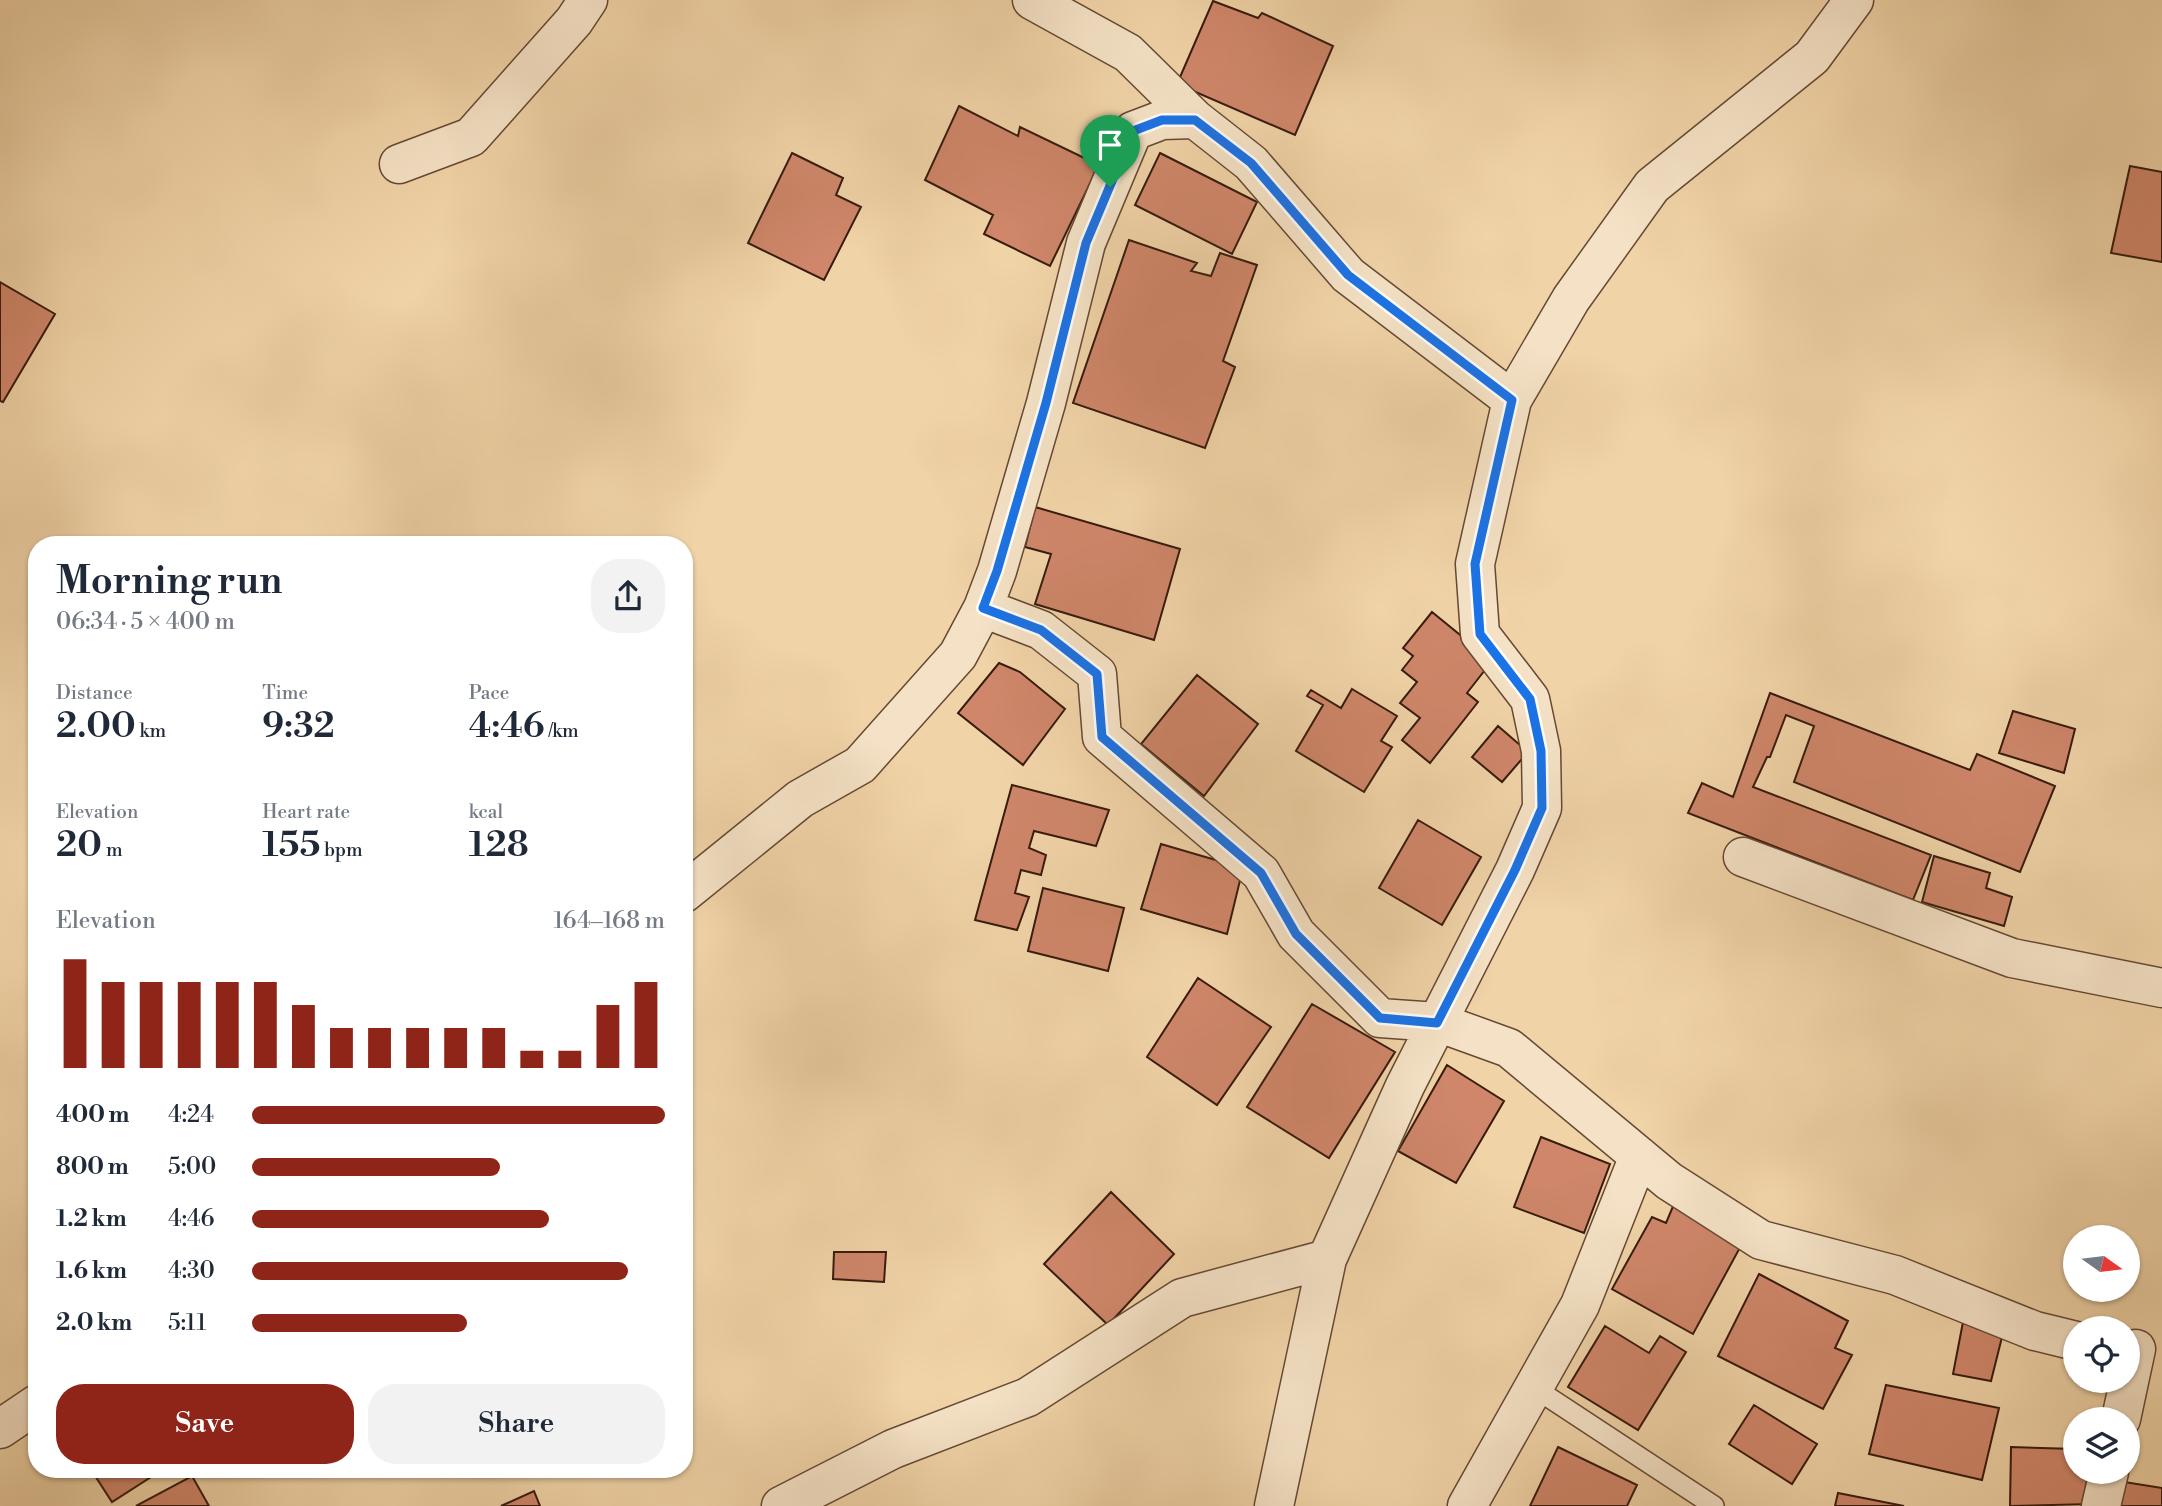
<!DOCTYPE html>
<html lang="en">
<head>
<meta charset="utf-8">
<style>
  body { margin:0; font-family:"Libre Bodoni",serif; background:#f2f2f3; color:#1f2937; height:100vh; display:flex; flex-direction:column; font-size:26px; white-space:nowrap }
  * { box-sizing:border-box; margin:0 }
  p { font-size:23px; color:#747a83 }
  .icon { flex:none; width:38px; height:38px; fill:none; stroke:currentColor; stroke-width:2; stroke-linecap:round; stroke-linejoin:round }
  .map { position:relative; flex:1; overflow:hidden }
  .panel { position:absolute; left:28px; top:536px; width:665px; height:942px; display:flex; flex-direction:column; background:#fff; border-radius:28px; box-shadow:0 2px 5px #0004 }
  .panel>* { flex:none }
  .needle { width:46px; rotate:104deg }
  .tools { position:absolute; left:2063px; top:1225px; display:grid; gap:14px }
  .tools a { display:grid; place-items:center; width:77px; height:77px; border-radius:50%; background:#fff; box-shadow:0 2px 5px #0004; font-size:35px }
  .pin { position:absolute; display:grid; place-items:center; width:60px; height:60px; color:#fff; margin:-72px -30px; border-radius:50% 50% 50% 0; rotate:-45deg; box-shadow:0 0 7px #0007 }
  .pin .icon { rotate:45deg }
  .round { display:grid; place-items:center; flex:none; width:74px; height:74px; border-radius:28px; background:#f2f2f3 }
  .headline { display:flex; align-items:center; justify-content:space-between; height:119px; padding:0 28px }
  h1 { font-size:38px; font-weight:600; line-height:52px }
  .metrics { display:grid; grid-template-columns:repeat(3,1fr); gap:10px; height:119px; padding:7px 28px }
  .metrics div { display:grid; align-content:center }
  .metrics b { font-size:35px; font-weight:600 }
  .metrics small { font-size:19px; font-weight:400 }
  .metrics p { font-size:19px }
  .chart { height:196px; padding:14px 28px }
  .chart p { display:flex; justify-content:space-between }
  .chart svg { width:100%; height:126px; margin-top:7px; stroke:#8f2418; stroke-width:6 }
  .cta { display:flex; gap:14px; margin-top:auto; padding:14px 28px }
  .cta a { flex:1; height:80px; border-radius:28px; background:#8f2418; color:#fff; font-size:28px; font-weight:600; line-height:80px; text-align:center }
  .cta a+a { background:#f2f2f3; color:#1f2937 }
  ul { padding:0 28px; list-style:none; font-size:23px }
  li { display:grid; grid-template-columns:112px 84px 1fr; align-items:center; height:52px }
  li i { height:18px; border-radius:9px; background:#8f2418 }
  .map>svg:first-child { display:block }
</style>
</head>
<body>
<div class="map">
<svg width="2162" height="1506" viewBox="0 0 2162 1506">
  <rect width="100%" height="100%" fill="#f0d3a7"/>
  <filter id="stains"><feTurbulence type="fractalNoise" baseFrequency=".00286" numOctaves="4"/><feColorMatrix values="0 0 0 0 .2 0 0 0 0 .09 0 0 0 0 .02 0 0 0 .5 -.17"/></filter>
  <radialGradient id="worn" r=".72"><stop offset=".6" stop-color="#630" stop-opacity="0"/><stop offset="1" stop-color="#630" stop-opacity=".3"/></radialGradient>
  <path fill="#cf866a" stroke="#371b0d" stroke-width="2" d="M1213,1L1258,18L1262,13L1333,46L1295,135L1177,84Z
    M959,106L1018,136L1020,127L1099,165L1050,266L984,234L993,215L925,180Z
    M792,153L843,178L836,195L861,207L824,280L748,243Z
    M1160,153L1257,202L1232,254L1135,205Z
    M2130,166L2162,172V262L2111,253Z
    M1129,240L1197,263L1191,271L1211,276L1220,253L1257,265L1223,361L1235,367L1205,448L1073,403Z
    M0,282L55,314L3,402L0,401Z
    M1035,507L1180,549L1154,640L1035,604L1051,554L1025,547Z
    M1432,612L1492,661L1467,693L1478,702L1430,763L1402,740L1420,718L1400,703L1417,682L1402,670L1413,656L1403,648Z
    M999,663L1020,672L1065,709L1023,765L958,713Z
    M1197,675L1258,724L1204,796L1141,744Z
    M1352,689L1397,716L1381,741L1392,747L1364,792L1296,751L1323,705L1307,696L1311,690L1341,708Z
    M1770,693L1970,770L1977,754L2055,786L2020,872L1794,782L1814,726L1786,715L1770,757H1767L1753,787L1931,855L1913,900L1688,813L1702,783L1733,797Z
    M2013,711L2075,729L2064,773L1999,753Z
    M1498,726L1528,752L1502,782L1472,757Z
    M1012,785L1109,810L1096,846L1034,831L1029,848L1046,855L1041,875L1021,870L1015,893L1029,897L1017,930L975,920Z
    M1418,820L1481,857L1442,925L1379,888Z
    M1161,844L1243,868L1227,934L1141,909Z
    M1934,856L1990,873L1986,888L2012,897L2004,926L1922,902Z
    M1043,888L1124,908L1108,971L1028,951Z
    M1198,978L1271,1027L1217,1105L1147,1057Z
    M1312,1004L1395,1052L1329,1158L1247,1107Z
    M1447,1065L1504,1101L1456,1183L1398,1151Z
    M1541,1137L1610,1164L1584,1233L1514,1207Z
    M1111,1192L1174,1254L1108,1325L1044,1264Z
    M1674,1204L1743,1242L1693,1334L1612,1289L1652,1217L1666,1223Z
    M834,1252H886L884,1282L833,1279Z
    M1759,1274L1848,1321L1835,1348L1852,1355L1823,1409L1718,1356Z
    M1963,1322L2004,1329L1991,1381L1953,1374Z
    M1605,1326L1649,1353L1660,1336L1686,1352L1638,1430L1568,1387Z
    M1886,1385L1999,1408L1982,1480L1869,1454Z
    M1754,1405L1817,1444L1792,1484L1729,1444Z
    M1558,1447L1637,1485L1627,1506H1530Z
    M2011,1447L2076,1449V1472H2092V1504L2010,1506Z
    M90,1468H165L112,1502Z
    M192,1476L209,1506H136Z
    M2118,1481L2162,1488V1506H2115Z
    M534,1491L540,1506H501Z
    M1838,1493L1904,1506H1835Z"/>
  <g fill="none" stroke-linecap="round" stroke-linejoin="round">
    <defs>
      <path id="lane" d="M1533,1387L1714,1506"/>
      <path id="street" d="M1032,0L1128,53L1195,119
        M399,164L471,137L574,21L588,0
        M983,608L1041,630L1097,674L1102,737L1261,873L1296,934L1380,1018L1437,1022L1509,1048L1669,1181L1761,1240L1895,1275L2035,1331L2076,1341
        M1743,857L2012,958L2162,988
        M684,893L800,799L860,765L958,655L983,608L997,571L1046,403L1086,243L1133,131L1162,120L1195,119L1251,163L1348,275L1512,400
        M2121,1419L2136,1349
        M0,1429L37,1404
        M781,1506L893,1449L1028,1397L1182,1298L1327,1259
        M1274,1506L1327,1259L1405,1086L1515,870L1542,808L1541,751L1530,699L1480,634L1475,564L1512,400L1571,299L1652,186L1812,57L1854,0
        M1467,1506L1580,1305L1639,1156
        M2101,1506L2109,1472"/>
    </defs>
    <use href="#lane" stroke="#654934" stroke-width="22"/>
    <use href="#street" stroke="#654934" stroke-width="41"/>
    <use href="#lane" stroke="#f5e2c6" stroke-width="19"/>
    <use href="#street" stroke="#f5e2c6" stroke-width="38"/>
  </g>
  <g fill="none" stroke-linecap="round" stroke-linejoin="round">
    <defs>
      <path id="route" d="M1162,120H1195L1251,163L1348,275L1512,400L1475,564L1480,634L1530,699L1541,751L1542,808L1515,870L1437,1023L1380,1018L1296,934L1261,873L1102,737L1097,674L1041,630L983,608L997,571L1046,403L1086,243L1133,131Z"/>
    </defs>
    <use href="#route" stroke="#fff" stroke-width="14"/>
    <use href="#route" stroke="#1a73e8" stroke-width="9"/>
  </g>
  <rect width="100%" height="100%" filter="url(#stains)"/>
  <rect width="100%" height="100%" fill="url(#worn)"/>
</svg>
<div class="tools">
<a><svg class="needle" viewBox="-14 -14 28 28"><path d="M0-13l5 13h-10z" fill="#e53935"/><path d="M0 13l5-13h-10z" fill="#747a83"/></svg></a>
<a><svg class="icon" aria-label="locate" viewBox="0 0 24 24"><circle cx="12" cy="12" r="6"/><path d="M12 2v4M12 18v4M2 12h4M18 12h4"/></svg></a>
<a><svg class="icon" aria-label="layers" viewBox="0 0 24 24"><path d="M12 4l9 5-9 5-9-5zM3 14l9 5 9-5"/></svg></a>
</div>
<div class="pin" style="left:1110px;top:187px;background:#1e9e55"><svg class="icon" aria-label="arrive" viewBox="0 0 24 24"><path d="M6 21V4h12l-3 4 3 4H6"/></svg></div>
<section class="panel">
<div class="headline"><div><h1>Morning run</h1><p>06:34 · 5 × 400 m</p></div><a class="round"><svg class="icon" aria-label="share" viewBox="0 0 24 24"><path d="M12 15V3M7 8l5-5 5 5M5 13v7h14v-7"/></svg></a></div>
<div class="metrics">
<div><p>Distance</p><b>2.00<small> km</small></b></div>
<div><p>Time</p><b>9:32</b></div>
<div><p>Pace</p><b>4:46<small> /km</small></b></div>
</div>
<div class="metrics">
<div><p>Elevation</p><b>20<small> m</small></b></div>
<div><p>Heart rate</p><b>155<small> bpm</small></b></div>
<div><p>kcal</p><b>128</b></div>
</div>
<div class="chart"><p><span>Elevation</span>164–168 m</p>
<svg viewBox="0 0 160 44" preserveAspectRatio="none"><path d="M5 44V6M15 44V14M25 44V14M35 44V14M45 44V14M55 44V14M65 44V22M75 44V30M85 44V30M95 44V30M105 44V30M115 44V30M125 44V38M135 44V38M145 44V22M155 44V14"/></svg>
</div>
<ul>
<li><b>400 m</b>4:24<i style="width:100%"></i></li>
<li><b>800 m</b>5:00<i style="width:60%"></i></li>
<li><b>1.2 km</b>4:46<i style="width:72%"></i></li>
<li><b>1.6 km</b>4:30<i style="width:91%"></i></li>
<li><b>2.0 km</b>5:11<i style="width:52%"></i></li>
</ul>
<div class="cta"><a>Save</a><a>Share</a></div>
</section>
</div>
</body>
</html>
